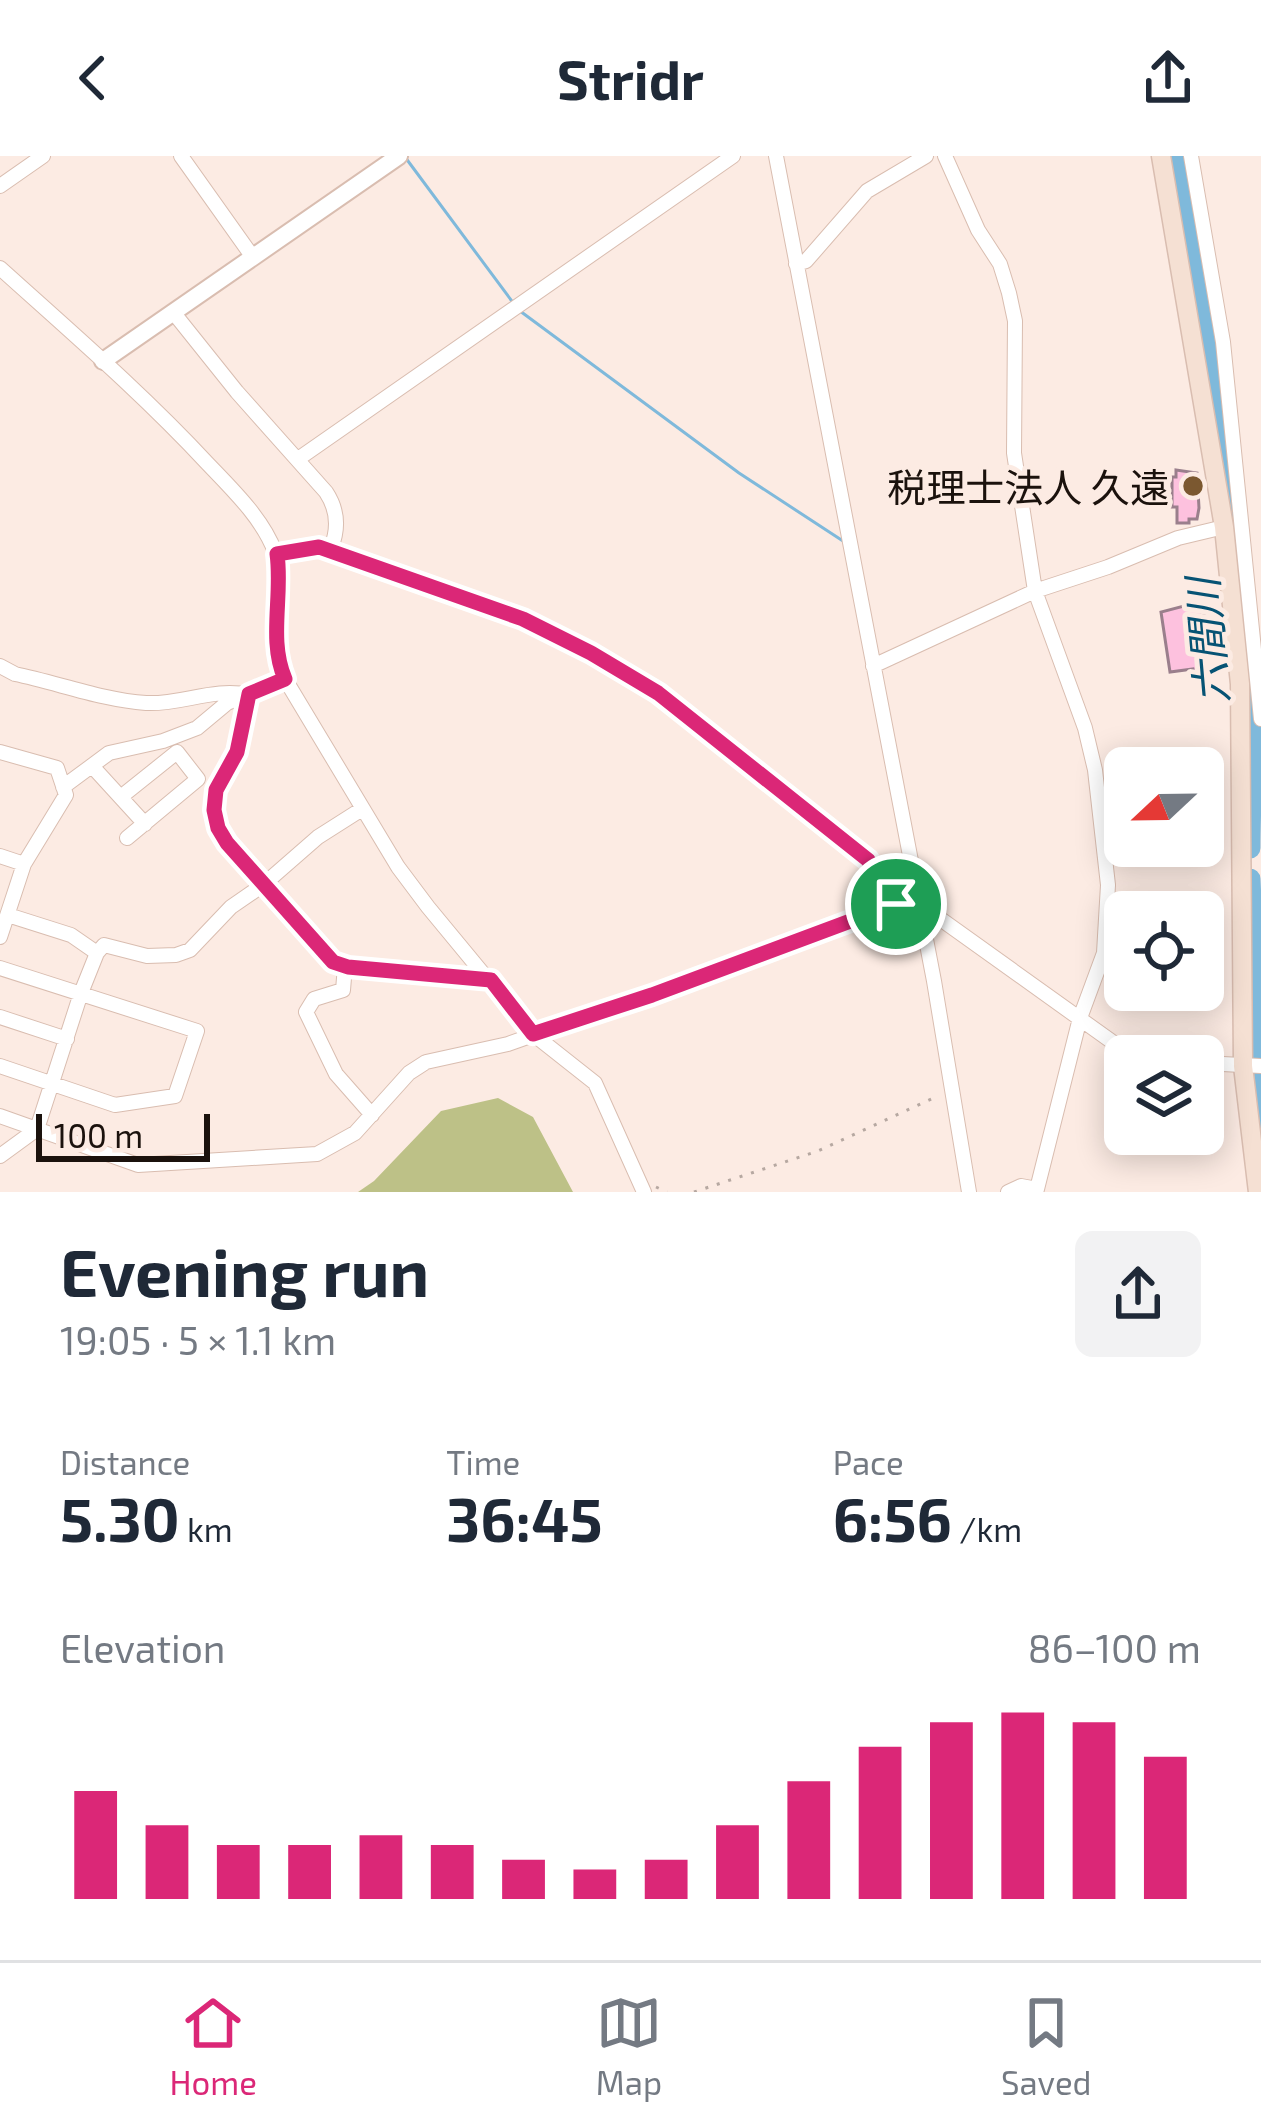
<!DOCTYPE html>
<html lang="en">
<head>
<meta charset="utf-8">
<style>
  body { margin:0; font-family:"Exo 2","Noto Sans JP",sans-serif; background:#f2f2f3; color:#1f2937; height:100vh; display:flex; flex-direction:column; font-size:45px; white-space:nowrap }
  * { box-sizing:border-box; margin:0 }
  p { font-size:39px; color:#747a83 }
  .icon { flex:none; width:66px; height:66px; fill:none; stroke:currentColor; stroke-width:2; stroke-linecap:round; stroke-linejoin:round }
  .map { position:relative; height:1036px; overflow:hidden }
  .details { display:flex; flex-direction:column; background:#fff; flex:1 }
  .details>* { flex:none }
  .needle { width:78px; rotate:248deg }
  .controls { position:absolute; left:1104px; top:591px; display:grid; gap:24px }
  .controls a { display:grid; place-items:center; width:120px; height:120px; border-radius:18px; background:#fff; box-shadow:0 6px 30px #0003; font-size:60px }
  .scale { position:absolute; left:36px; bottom:30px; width:174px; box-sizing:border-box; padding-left:12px; border:6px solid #1b120d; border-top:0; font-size:33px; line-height:42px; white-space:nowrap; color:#1b120d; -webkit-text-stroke:9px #fcebe3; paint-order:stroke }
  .pin { position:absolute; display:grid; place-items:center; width:102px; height:102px; color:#fff; margin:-51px; border:6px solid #fff; border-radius:50%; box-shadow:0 3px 12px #0007 }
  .round { display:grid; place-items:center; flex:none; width:126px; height:126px; border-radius:18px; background:#f2f2f3 }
  .overview { display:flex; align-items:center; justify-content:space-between; height:204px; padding:0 60px }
  h1 { font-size:66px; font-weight:700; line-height:90px }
  .metrics { display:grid; grid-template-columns:repeat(3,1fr); gap:18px; height:204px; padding:12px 60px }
  .metrics div { display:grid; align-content:center }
  .metrics b { font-size:60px; font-weight:700 }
  .metrics small { font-size:33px; font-weight:400 }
  .metrics p { font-size:33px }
  .chart { height:336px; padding:24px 60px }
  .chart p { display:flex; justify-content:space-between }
  .chart svg { width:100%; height:216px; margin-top:12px; stroke:#db2777; stroke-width:6 }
  header { display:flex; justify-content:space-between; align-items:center; height:156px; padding:0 60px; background:#fff; font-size:54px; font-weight:700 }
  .tabs { display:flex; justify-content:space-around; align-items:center; height:168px; border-top:3px solid #e0e1e3; background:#fff; font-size:33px; color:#747a83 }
  .tabs a { display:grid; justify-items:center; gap:6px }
  .tabs .active { color:#db2777 }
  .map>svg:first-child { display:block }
</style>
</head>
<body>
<header><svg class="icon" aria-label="back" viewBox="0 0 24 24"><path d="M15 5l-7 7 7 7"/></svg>Stridr<svg class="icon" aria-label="share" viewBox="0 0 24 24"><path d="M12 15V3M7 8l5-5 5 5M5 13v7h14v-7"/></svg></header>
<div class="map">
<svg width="1261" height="1036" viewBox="0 0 1261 1036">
  <rect width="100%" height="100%" fill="#fcebe3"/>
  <path fill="#bdc187" d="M498,942L533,961L573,1036H358L374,1025L441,955Z"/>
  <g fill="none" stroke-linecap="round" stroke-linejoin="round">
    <path stroke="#7fb9db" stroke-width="3" d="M405,1L514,148
      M520,155L739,317L843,385
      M687,551L716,575
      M874,701L898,740L908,738"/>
    <path stroke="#7fb9db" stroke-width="21" d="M1175,0C1208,174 1237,350 1251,527C1255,581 1250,637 1250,692
      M1250,723L1261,968"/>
  </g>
  <path fill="#fdc1de" stroke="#9a7f8c" stroke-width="3" d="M1176,314L1197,317L1199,352L1197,363H1189V367H1177V351H1172V321H1176Z
    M1203,445L1207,457L1195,461L1196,466H1200L1204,516L1194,517L1193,513L1170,516L1161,456Z"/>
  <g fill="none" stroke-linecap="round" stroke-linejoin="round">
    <defs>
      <path id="minor" d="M181,0L252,100
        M776,0L934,825L969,1036
        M945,0L978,74L1000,108L1009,137L1015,165L1014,297L1035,435L1085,572L1095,614L1108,729L1104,797L1080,862L1037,1033L1021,1030L1008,1036
        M1191,0L1223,186L1261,563
        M0,30L43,0
        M796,108L806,105L867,35L926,0
        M0,112C71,176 143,238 208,308C232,333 263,363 275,396C291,436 268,482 285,523L398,711L428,751L533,878L595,927L644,1036
        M173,156L237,236L326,336C338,354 339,372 331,392
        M298,303L733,0
        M277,398L331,392L523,463L591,497L658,537L868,704L896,749
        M0,510L15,518C58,527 103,544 146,547C181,549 214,531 249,539
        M873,510L1035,435L1108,411L1178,382L1224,371
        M249,539L237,596L216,634L214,654L218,672L227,687L333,806L348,811L491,824
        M0,596L57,612L66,639L24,708L0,781
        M92,610L145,668
        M63,631L109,597L163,585L197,572L227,547L285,523
        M122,640L177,596L198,623L127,682
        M0,700L24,708
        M8,759L71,779L97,797
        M345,810L343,834L314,843L306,856L336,918L372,959
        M0,812L197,875L175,940L115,949L0,910
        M0,861L67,883
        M1203,907L1261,910
        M0,960L138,1009L317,998L355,977L409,917L426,906L508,888L914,744L1118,890L1144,900
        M0,1000L37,973L81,837L97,797L104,789L147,800L176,799L190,794L231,751L263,729L318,681L362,653"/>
      <path id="tertiary" d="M103,205L399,0"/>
      <path id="secondary" d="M1161,0L1224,371L1240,528L1243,910L1258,1036"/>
    </defs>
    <use href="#minor" stroke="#d9bdb0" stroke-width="16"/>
    <use href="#tertiary" stroke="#d9bdb0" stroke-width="20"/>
    <use href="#secondary" stroke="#d9bdb0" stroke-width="21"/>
    <path stroke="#b6a8a1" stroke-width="3" stroke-dasharray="3 9" stroke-linecap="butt" d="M656,1031L667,1036
      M694,1036L818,995L938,940"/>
    <use href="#minor" stroke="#fff" stroke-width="14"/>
    <use href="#tertiary" stroke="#fff" stroke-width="16"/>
    <use href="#secondary" stroke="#f5e0d3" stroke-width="18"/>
  </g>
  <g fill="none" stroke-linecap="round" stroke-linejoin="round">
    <defs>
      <path id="route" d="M319,391L523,463L591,497L658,537L868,704L896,748L652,839L533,878L491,824L348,811L333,806L227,687L218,672L214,654L216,634L237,596L249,538L285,523C268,484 283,440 277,398Z"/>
    </defs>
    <use href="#route" stroke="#fff" stroke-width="24"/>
    <use href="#route" stroke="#db2777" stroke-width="15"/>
  </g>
  <circle fill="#7b5830" stroke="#fcebe3" stroke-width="4.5" cx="1193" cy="330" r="12"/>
  <g text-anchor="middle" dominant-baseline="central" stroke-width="10" stroke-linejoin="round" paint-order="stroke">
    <g font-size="39" fill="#1b120d" stroke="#fcebe3" text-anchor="end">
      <text x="1169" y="330">税理士法人 久遠</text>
    </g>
    <g font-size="42" font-style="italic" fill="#065374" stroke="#fcebe3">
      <text transform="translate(1206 485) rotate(-95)">六間川</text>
    </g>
  </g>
</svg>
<div class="controls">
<a><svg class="needle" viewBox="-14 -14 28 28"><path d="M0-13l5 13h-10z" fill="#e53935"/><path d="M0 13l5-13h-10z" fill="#747a83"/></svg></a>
<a><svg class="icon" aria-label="locate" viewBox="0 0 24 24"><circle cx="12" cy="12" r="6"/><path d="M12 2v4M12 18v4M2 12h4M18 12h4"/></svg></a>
<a><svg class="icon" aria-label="layers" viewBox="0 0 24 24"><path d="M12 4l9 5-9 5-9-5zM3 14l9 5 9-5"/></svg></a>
</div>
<div class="scale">100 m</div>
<div class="pin" style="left:896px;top:748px;background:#1e9e55"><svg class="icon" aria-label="arrive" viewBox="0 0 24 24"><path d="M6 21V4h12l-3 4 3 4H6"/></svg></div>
</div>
<section class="details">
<div class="overview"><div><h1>Evening run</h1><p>19:05 · 5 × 1.1 km</p></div><a class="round"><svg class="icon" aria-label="share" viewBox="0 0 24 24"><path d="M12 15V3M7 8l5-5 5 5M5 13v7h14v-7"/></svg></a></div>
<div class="metrics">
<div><p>Distance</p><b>5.30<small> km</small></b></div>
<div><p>Time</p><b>36:45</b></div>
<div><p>Pace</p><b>6:56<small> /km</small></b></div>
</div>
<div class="chart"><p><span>Elevation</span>86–100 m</p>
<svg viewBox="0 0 160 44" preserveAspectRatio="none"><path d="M5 44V22M15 44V29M25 44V33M35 44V33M45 44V31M55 44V33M65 44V36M75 44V38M85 44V36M95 44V29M105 44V20M115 44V13M125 44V8M135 44V6M145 44V8M155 44V15"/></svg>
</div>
</section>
<nav class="tabs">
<a class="active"><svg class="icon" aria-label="home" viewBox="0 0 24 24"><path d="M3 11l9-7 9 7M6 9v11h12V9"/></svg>Home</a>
<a><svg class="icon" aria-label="map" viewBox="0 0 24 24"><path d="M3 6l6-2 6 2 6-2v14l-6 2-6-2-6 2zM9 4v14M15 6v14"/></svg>Map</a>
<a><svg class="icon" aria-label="saved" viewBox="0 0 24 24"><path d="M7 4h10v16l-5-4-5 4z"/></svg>Saved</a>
</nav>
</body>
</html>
